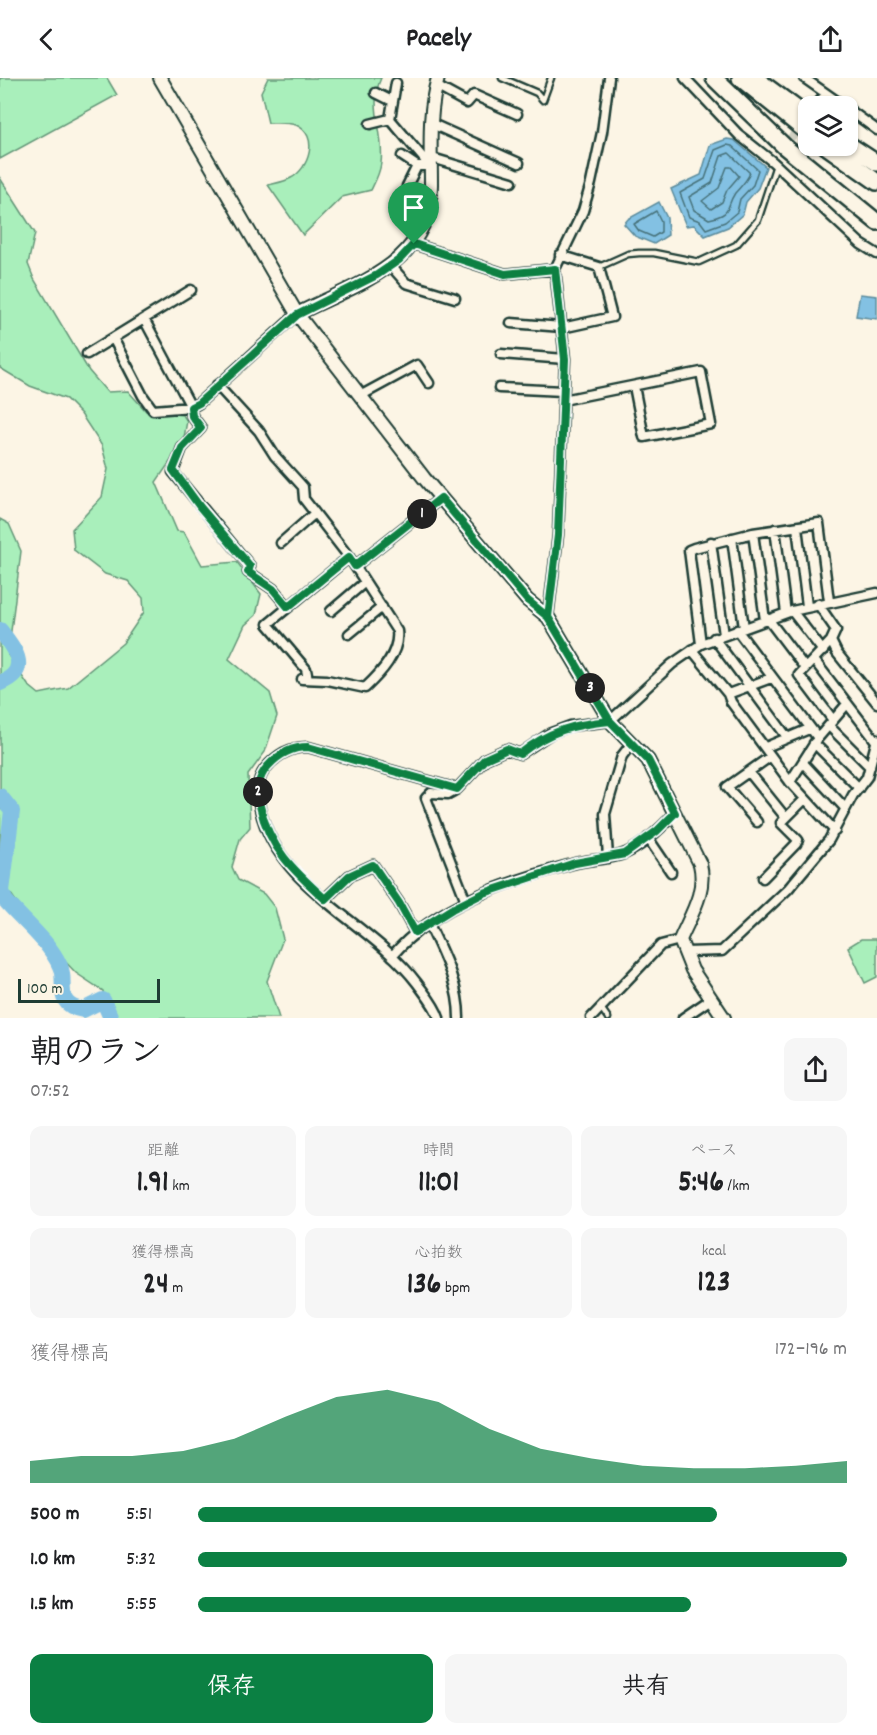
<!DOCTYPE html>
<html lang="ja">
<head>
<meta charset="utf-8">
<style>
  body { margin:0; font-family:Dekko,"Klee One",sans-serif; background:#f6f6f6; color:#202124; height:100vh; display:flex; flex-direction:column; font-size:22px; white-space:nowrap }
  * { box-sizing:border-box; margin:0 }
  p { font-size:20px; color:#757577 }
  .icon { flex:none; width:33px; height:33px; fill:none; stroke:currentColor; stroke-width:2; stroke-linecap:round; stroke-linejoin:round }
  .map { position:relative; height:940px; overflow:hidden }
  .panel { display:flex; flex-direction:column; background:#fff; flex:1 }
  .panel>* { flex:none }
  .buttons { position:absolute; left:798px; top:18px; display:grid; gap:12px }
  .buttons a { display:grid; place-items:center; width:60px; height:60px; border-radius:12px; background:#fff; box-shadow:0 2px 4px #0004; font-size:30px }
  .scale { position:absolute; left:18px; bottom:15px; width:142px; box-sizing:border-box; padding-left:6px; border:3px solid #1f3d34; border-top:0; font-size:16px; line-height:21px; white-space:nowrap; color:#1f3d34; -webkit-text-stroke:4px #fcf5e5; paint-order:stroke }
  .pin { position:absolute; display:grid; place-items:center; width:51px; height:51px; color:#fff; margin:-62px -26px; border-radius:50% 50% 50% 0; rotate:-45deg; box-shadow:0 0 6px #0007 }
  .pin .icon { rotate:45deg }
  .km { position:absolute; width:30px; height:30px; margin:-15px; border-radius:50%; background:#222; color:#fff; font-size:16px; line-height:30px; text-align:center }
  .round { display:grid; place-items:center; flex:none; width:63px; height:63px; border-radius:12px; background:#f6f6f6 }
  .headline { display:flex; align-items:center; justify-content:space-between; height:102px; padding:0 30px }
  h1 { font-size:33px; font-weight:700; line-height:45px }
  .metrics { display:grid; grid-template-columns:repeat(3,1fr); gap:9px; height:102px; padding:6px 30px }
  .metrics div { display:grid; align-content:center; border-radius:12px; background:#f6f6f6; text-align:center }
  .metrics b { font-size:30px; font-weight:700 }
  .metrics small { font-size:16px; font-weight:400 }
  .metrics p { font-size:16px }
  .chart { height:168px; padding:12px 30px }
  .chart p { display:flex; justify-content:space-between }
  .chart svg { width:100%; height:108px; margin-top:6px; fill:#0b8043; opacity:.7 }
  .cta { display:flex; gap:12px; margin-top:auto; padding:12px 30px }
  .cta a { flex:1; height:69px; border-radius:12px; background:#0b8043; color:#fff; font-size:24px; font-weight:700; line-height:69px; text-align:center }
  .cta a+a { background:#f6f6f6; color:#202124 }
  ul { padding:0 30px; list-style:none; font-size:20px }
  li { display:grid; grid-template-columns:96px 72px 1fr; align-items:center; height:45px }
  li i { height:15px; border-radius:8px; background:#0b8043 }
  header { display:flex; justify-content:space-between; align-items:center; height:78px; padding:0 30px; background:#fff; font-size:27px; font-weight:700 }
  .map>svg:first-child { display:block }
</style>
</head>
<body>
<header><svg class="icon" aria-label="back" viewBox="0 0 24 24"><path d="M15 5l-7 7 7 7"/></svg>Pacely<svg class="icon" aria-label="share" viewBox="0 0 24 24"><path d="M12 15V3M7 8l5-5 5 5M5 13v7h14v-7"/></svg></header>
<div class="map">
<svg width="877" height="940" viewBox="0 0 877 940">
  <rect width="100%" height="100%" fill="#fcf5e5"/>
  <filter id="ink" filterUnits="userSpaceOnUse"><feTurbulence type="fractalNoise" baseFrequency=".0167" numOctaves="2"/><feDisplacementMap in="SourceGraphic" scale="12" xChannelSelector="R" yChannelSelector="G"/><feConvolveMatrix kernelMatrix="1 2 1 2 8 2 1 2 1" color-interpolation-filters="sRGB"/></filter>
  <g filter="url(#ink)">
    <path fill="#a9efbb" stroke="#649678" stroke-width="1.5" d="M0,0H107L117,17L0,81Z
      M268,0H381C368,28 385,56 381,85C380,95 375,104 371,112L342,119L303,157L268,107C276,105 284,104 291,100C309,91 320,57 296,47C288,44 276,45 268,45L261,14Z
      M0,100L35,155L28,186L34,201L89,293L107,314L128,313L146,333L183,337L187,343L183,365L156,404L177,453L184,454L202,487L237,484L261,516L256,537L245,547L229,581L270,615L277,638L265,674L248,697L250,749L240,761L232,789L238,802L264,816L275,830L283,861L267,903L279,940H105L103,913L76,895L41,858L0,801V441L9,446L21,473L8,577L28,607L39,616L68,610L123,565L144,534L143,520L128,503L105,496L74,472L72,451L102,419L108,391L102,368L81,336L66,321L30,308L0,290Z
      M861,861H877V899L865,905L848,869Z"/>
    <path fill="#83c1e3" stroke="#5b8c9d" stroke-width="1.5" d="M727,61L734,62L766,89L758,110L746,124L743,136L728,149L705,158L694,147L686,148L671,111L701,97L710,67Z
      M659,124L667,140L668,157L654,166L635,158L624,146L628,141Z
      M860,216L877,218V241L856,238Z"/>
    <g fill="none" stroke-linecap="round" stroke-linejoin="round">
      <path stroke="#47727a" stroke-width="1.5" d="M727,67L732,68L758,92L753,107L740,121L737,134L725,144L706,151L700,143L689,139L680,115L705,101L715,72Z
        M729,75L750,95C746,104 741,108 735,115C725,130 733,136 709,141L694,132L689,119L712,105L721,78Z
        M727,89H731L739,98L727,112L722,124L711,131L702,123L719,110Z
        M656,133L661,143V154L653,159L639,153L634,146Z"/>
      <path stroke="#83c1e3" stroke-width="16" d="M0,552C15,572 32,592 0,605
        M0,718L12,733L2,813L5,822C22,842 49,863 60,888C68,905 52,926 83,932L103,922L111,940"/>
      <path stroke="#d0d0c2" stroke-width="8" stroke-dasharray="8 4" stroke-linecap="butt" d="M783,70L801,47"/>
      <defs>
        <path id="lane" d="M502,0L537,15L543,22L551,0
          M599,189L628,176L639,175H654L699,184L736,167L758,142L776,87
          M601,930L608,940"/>
        <path id="street" d="M685,0L739,57L773,84L861,166L877,176
          M804,0L844,28
          M396,5L390,41L430,88
          M436,8L467,25L474,17L517,36
          M376,15L392,23
          M816,28L826,16
          M848,31L877,52
          M430,45L519,85
          M370,46L390,41
          M402,78L417,88
          M429,79L512,104
          M407,108L417,88H430
          M414,166L505,196L555,191
          M560,177L599,189L612,239L562,250
          M391,188L406,205L455,220
          M144,241L191,329L192,338L201,350L182,370L173,394L250,488L248,494L273,511L288,529
          M511,245L562,249
          M113,260L143,318L153,332L192,329L199,325L297,236
          M87,276L191,212
          M501,276L565,281
          M217,307L259,353L275,378L303,409L304,421L349,479L397,553C400,575 380,596 365,610L327,602L302,601
          M499,310L563,313
          M360,318L417,287L429,305
          M563,322L701,294L711,346L644,359L634,308
          M797,449L807,528
          M775,451L786,535
          M753,455L765,542
          M732,460L744,550
          M711,464L724,557
          M281,465L315,435
          M355,488L441,420
          M818,526L836,552L831,563L799,597L833,642
          M331,533L365,504
          M792,533L823,573
          M548,539L558,457L565,281L555,191L583,133L591,105L602,54L609,0
          M768,541L805,590
          M737,552L818,660
          M349,556L382,529
          M714,560L787,659
          M831,563L837,575L877,625
          M701,566L689,472L694,470L753,455L819,445L829,523
          M692,572L728,616L731,624L790,704L835,753
          M814,582L876,663
          M308,601L306,591L268,546L349,479
          M728,616L771,600
          M829,648L870,689
          M814,665L859,710
          M766,669L809,651
          M804,686L845,730
          M749,694L786,740
          M790,704L818,660L847,626
          M457,711L448,716L431,715L426,720L466,823
          M757,744L727,709L771,678
          M648,760L671,794
          M608,779L605,736L622,678L632,665
          M763,800L796,766L798,762L781,745L805,721
          M325,821L349,798L373,787L399,825L415,854
          M429,846C443,876 459,906 459,940
          M685,874L722,873L788,811L829,762L853,717L867,699L877,661
          M392,878C436,826 509,803 572,786C589,781 610,782 626,775C644,767 662,749 675,735
          M439,940C435,927 425,916 417,905C371,844 278,811 260,731C257,717 256,703 265,691C276,677 290,669 308,669L457,711L485,681L507,671L520,676L551,655L570,648L610,643L672,586L701,566L792,533L877,515
          M591,940L661,867L680,862
          M683,940L711,921"/>
        <path id="secondary" d="M160,0L297,236L424,400L527,522L548,539L610,643L648,682L700,786C707,814 690,838 680,862L692,892L724,940
          M297,236C358,205 432,186 431,105C431,69 428,35 438,0"/>
        <path id="highway" d="M714,0L785,69L877,144
          M740,0L808,55
          M755,0L808,39
          M848,66L877,85
          M826,68L877,104"/>
      </defs>
      <use href="#lane" stroke="#1f3d34" stroke-width="9"/>
      <use href="#street" stroke="#1f3d34" stroke-width="13"/>
      <use href="#secondary" stroke="#1f3d34" stroke-width="16"/>
      <use href="#highway" stroke="#1f3d34" stroke-width="20"/>
      <use href="#lane" stroke="#fcf5e5" stroke-width="4.5"/>
      <use href="#street" stroke="#fcf5e5" stroke-width="8"/>
      <use href="#secondary" stroke="#fcf5e5" stroke-width="12"/>
      <use href="#highway" stroke="#fcf5e5" stroke-width="15"/>
    </g>
  </g>
  <g fill="none" stroke-linecap="round" stroke-linejoin="round" filter="url(#ink)">
    <defs>
      <path id="route" d="M414,166L399,182L377,197L297,237L199,325L191,329L192,338L201,350L182,370L173,392L200,429L250,488L248,494L273,511L288,529L349,479L355,488L441,420L527,522L548,539L610,643C575,646 548,653 520,676L507,671L485,681L457,711L308,669C291,669 279,676 268,688C257,700 257,713 260,728C269,770 294,793 325,821L349,798L373,787L399,825L415,854L452,831L484,815L575,785L625,776L657,753L675,735L648,682L610,643L548,539L558,457L565,281L555,191L505,196L414,166"/>
    </defs>
    <use href="#route" stroke="#fff" stroke-width="12"/>
    <use href="#route" stroke="#0b8043" stroke-width="8"/>
  </g>
</svg>
<div class="buttons">
<a><svg class="icon" aria-label="layers" viewBox="0 0 24 24"><path d="M12 4l9 5-9 5-9-5zM3 14l9 5 9-5"/></svg></a>
</div>
<div class="scale">100 m</div>
<div class="pin" style="left:414px;top:166px;background:#1e9e55"><svg class="icon" aria-label="arrive" viewBox="0 0 24 24"><path d="M6 21V4h12l-3 4 3 4H6"/></svg></div>
<b class="km" style="left:422px;top:436px">1</b>
<b class="km" style="left:258px;top:714px">2</b>
<b class="km" style="left:590px;top:610px">3</b>
</div>
<section class="panel">
<div class="headline"><div><h1>朝のラン</h1><p>07:52</p></div><a class="round"><svg class="icon" aria-label="share" viewBox="0 0 24 24"><path d="M12 15V3M7 8l5-5 5 5M5 13v7h14v-7"/></svg></a></div>
<div class="metrics">
<div><p>距離</p><b>1.91<small> km</small></b></div>
<div><p>時間</p><b>11:01</b></div>
<div><p>ペース</p><b>5:46<small> /km</small></b></div>
</div>
<div class="metrics">
<div><p>獲得標高</p><b>24<small> m</small></b></div>
<div><p>心拍数</p><b>136<small> bpm</small></b></div>
<div><p>kcal</p><b>123</b></div>
</div>
<div class="chart"><p><span>獲得標高</span>172–196 m</p>
<svg viewBox="0 0 160 44" preserveAspectRatio="none"><path d="M0 44V35L10 33L20 33L30 31L40 26L50 17L60 9L70 6L80 11L90 22L100 30L110 34L120 37L130 38L140 38L150 37L160 35V44z"/></svg>
</div>
<ul>
<li><b>500 m</b>5:51<i style="width:80%"></i></li>
<li><b>1.0 km</b>5:32<i style="width:100%"></i></li>
<li><b>1.5 km</b>5:55<i style="width:76%"></i></li>
</ul>
<div class="cta"><a>保存</a><a>共有</a></div>
</section>
</body>
</html>
